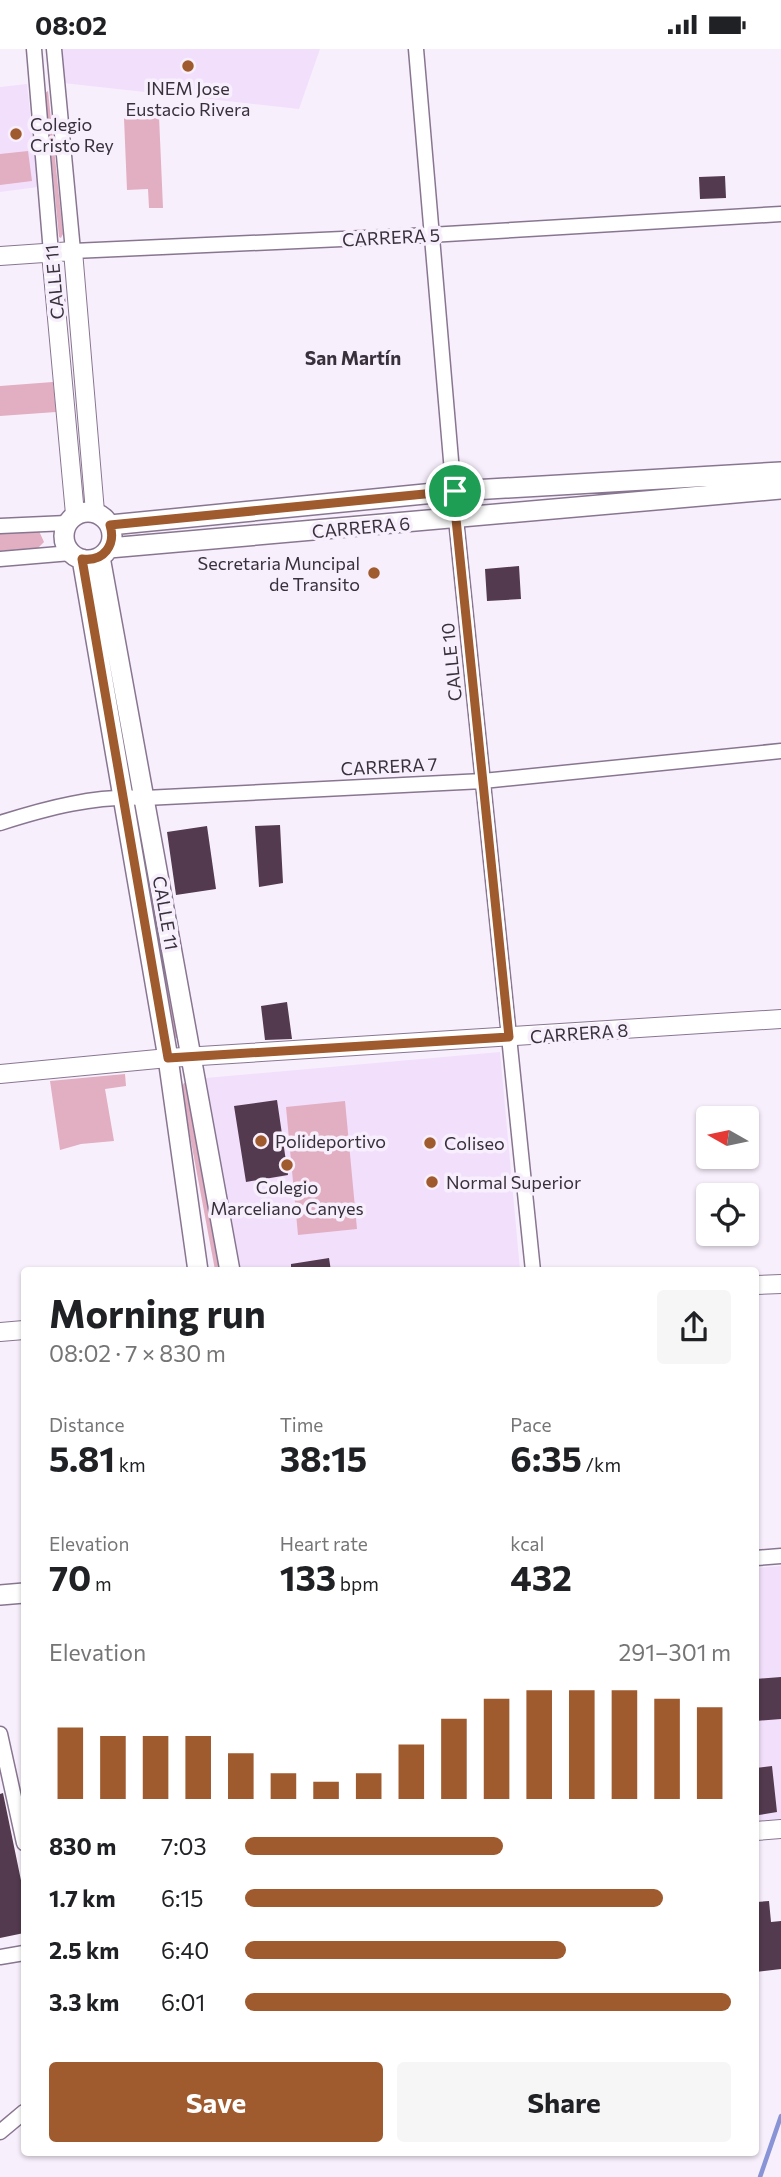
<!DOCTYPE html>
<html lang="en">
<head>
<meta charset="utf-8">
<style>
  body { margin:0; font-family:Commissioner,sans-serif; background:#f6f6f6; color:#202124; height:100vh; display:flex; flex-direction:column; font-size:26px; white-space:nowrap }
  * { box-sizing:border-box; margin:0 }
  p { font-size:23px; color:#757577 }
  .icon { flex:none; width:38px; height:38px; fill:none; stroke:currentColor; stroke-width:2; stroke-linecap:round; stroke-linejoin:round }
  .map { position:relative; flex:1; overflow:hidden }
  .panel { position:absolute; left:21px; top:1218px; width:738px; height:889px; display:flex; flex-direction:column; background:#fff; border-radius:7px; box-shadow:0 2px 5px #0004 }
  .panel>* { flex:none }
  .needle { width:46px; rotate:279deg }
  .controls { position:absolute; left:696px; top:1057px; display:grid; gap:14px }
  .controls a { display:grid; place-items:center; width:63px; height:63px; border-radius:7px; background:#fff; box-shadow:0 2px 5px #0004; font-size:35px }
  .pin { position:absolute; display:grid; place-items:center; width:60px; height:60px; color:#fff; margin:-30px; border:4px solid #fff; border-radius:50%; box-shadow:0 2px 7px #0007 }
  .round { display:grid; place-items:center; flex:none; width:74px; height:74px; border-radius:7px; background:#f6f6f6 }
  .head { display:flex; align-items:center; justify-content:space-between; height:119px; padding:0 28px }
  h1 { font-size:38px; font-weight:700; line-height:52px }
  .metrics { display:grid; grid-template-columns:repeat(3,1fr); gap:10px; height:119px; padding:7px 28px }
  .metrics div { display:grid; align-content:center }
  .metrics b { font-size:35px; font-weight:700 }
  .metrics small { font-size:19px; font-weight:400 }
  .metrics p { font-size:19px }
  .chart { height:196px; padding:14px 28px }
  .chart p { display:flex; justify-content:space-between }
  .chart svg { width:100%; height:126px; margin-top:7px; stroke:#9f5a2e; stroke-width:6 }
  .cta { display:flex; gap:14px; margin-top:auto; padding:14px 28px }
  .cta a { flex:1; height:80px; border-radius:7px; background:#9f5a2e; color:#fff; font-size:28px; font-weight:700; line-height:80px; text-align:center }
  .cta a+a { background:#f6f6f6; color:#202124 }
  ul { padding:0 28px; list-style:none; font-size:23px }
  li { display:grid; grid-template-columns:112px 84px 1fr; align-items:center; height:52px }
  li i { height:18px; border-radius:9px; background:#9f5a2e }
  .status { display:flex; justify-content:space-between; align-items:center; height:49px; padding:0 35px; background:#fff; direction:ltr }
  .status svg { height:19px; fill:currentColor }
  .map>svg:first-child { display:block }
</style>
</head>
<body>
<div class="status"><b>08:02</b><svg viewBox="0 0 49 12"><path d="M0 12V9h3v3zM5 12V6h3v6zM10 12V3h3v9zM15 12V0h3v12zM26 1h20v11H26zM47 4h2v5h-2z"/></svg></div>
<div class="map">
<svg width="781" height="2128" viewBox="0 0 781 2128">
  <rect width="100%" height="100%" fill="#f8effc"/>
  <path fill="#f2dffc" d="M62,0H320L299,60L63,34Z
    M27,35L38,138L0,143V38Z
    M500,1003L520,1221H241L206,1029Z
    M781,1517V1773L756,1775V1519Z"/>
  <path fill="#e2aec2" d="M48,42L63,185L61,189L59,188L45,44Z
    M159,67L163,159H149L148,140L127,141L124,69Z
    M28,102L32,132L0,136V105Z
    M53,333L56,363L0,367V337Z
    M39,482L44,493L38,499L0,502V483Z
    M140,777L179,990L174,988L134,782Z
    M125,1025L126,1037L105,1040L114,1092L81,1095L60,1101L50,1032Z
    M184,1034H187L222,1221H215L181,1039Z
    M345,1052L357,1180L298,1186L286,1058Z"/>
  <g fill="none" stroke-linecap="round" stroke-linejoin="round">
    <path stroke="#8894d5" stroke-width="4.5" d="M760,2128L781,2067"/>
  </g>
  <path fill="#533a4e" d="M725,127L726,149L700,150L699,128Z
    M519,517L521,550L487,552L485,520Z
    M280,776L283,834L259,838L255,777Z
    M207,777L216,840L176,846L167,783Z
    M287,953L292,990L265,991L261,957Z
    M277,1051L288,1126L246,1133L234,1057Z
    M329,1209L331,1222H291V1215Z
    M781,1628V1670L756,1672V1630Z
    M772,1717L777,1763L759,1766L758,1760H756V1719Z
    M3,1744L24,1846V1884L0,1889V1745Z
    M769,1852L771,1873L781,1872V1920L756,1923V1853Z"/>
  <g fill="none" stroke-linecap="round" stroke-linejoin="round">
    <defs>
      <path id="minor" d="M34,0L51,204
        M54,0L73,202L430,186L781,165
        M416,0L456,470L533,1222
        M0,477L67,474
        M0,510L71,504
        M0,774C47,759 96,746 145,749L483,732L781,702
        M756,1509L781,1507
        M0,1685L24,1794
        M0,1908L24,1904
        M0,2083L24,2063"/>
      <path id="tertiary" d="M51,204L75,465
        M0,207L73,202L95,463
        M0,1025L168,1009L781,970
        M756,1236L781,1235
        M0,1283L24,1281
        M756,1782L781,1780"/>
      <path id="secondary" d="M64 487a24 24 0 1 1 48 0a24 24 0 1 1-48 0Z
        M110,476L455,442L781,423
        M109,499L781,440
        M100,508L230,1222
        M82,510L168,1009L198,1222
        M0,1546L24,1544"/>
    </defs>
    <use href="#minor" stroke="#887691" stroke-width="17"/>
    <use href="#tertiary" stroke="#887691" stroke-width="20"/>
    <use href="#secondary" stroke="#887691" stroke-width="22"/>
    <use href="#minor" stroke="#fff" stroke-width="14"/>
    <use href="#tertiary" stroke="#fff" stroke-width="18"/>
    <use href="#secondary" stroke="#fff" stroke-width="19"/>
  </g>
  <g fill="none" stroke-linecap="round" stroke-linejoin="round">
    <defs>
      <path id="route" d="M455,442L456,470L509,988L168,1009L82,510C104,513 116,496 110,476Z"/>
    </defs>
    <use href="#route" stroke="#fff" stroke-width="14"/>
    <use href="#route" stroke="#9f5a2e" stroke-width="9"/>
  </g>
  <g fill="#9f5a2e" stroke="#f8effc" stroke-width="2.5">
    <circle cx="188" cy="17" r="7"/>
    <circle cx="16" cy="85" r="7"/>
    <circle cx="374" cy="524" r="7"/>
    <circle cx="261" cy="1092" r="7"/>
    <circle cx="430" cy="1094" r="7"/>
    <circle cx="287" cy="1116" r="7"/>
    <circle cx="432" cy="1133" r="7"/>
  </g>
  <g text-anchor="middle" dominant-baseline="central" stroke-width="7" stroke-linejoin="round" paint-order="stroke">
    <g font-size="18" fill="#38313c" stroke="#f8effc" text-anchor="start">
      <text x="188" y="39" text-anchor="middle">INEM Jose<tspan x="188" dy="21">Eustacio Rivera</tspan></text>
      <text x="30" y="75">Colegio<tspan x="30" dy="21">Cristo Rey</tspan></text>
      <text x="360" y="514" text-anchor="end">Secretaria Muncipal<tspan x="360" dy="21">de Transito</tspan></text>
      <text x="275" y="1092">Polideportivo</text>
      <text x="444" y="1094">Coliseo</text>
      <text x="446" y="1133">Normal Superior</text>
      <text x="287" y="1138" text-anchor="middle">Colegio<tspan x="287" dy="21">Marceliano Canyes</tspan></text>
    </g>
    <g font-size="18" fill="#38313c" stroke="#f8effc">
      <text transform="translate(391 188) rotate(-3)">CARRERA 5</text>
      <text transform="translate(54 233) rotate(-95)">CALLE 11</text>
      <text transform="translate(361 478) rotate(-5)">CARRERA 6</text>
      <text transform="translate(451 613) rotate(-96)">CALLE 10</text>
      <text transform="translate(389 717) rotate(-3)">CARRERA 7</text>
      <text transform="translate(166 864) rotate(80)">CALLE 11</text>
      <text transform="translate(579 984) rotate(-4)">CARRERA 8</text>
    </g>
    <g font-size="19" font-weight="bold" fill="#38313c" stroke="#f8effc">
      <text x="353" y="308">San Martín</text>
    </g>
  </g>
</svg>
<div class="controls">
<a><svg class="needle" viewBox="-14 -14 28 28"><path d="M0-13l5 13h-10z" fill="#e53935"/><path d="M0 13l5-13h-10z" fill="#757577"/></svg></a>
<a><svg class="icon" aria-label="locate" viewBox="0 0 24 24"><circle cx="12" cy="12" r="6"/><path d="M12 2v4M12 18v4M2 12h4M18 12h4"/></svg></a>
</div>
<div class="pin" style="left:455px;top:442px;background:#1e9e55"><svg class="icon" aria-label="arrive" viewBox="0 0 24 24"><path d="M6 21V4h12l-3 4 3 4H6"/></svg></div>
<section class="panel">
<div class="head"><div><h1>Morning run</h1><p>08:02 · 7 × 830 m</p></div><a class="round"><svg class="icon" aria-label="share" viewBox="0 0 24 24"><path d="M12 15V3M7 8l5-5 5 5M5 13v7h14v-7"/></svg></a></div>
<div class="metrics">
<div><p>Distance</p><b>5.81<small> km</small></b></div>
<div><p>Time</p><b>38:15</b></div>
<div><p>Pace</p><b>6:35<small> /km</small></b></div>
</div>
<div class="metrics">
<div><p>Elevation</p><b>70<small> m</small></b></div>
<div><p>Heart rate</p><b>133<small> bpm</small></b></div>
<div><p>kcal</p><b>432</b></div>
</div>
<div class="chart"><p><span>Elevation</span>291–301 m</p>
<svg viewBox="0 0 160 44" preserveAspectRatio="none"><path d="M5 44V19M15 44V22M25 44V22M35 44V22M45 44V28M55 44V35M65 44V38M75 44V35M85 44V25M95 44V16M105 44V9M115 44V6M125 44V6M135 44V6M145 44V9M155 44V12"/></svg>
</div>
<ul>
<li><b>830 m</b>7:03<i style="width:53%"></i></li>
<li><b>1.7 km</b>6:15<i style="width:86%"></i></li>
<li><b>2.5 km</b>6:40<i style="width:66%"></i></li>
<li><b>3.3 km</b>6:01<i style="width:100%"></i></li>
</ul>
<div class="cta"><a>Save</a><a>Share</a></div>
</section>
</div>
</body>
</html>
